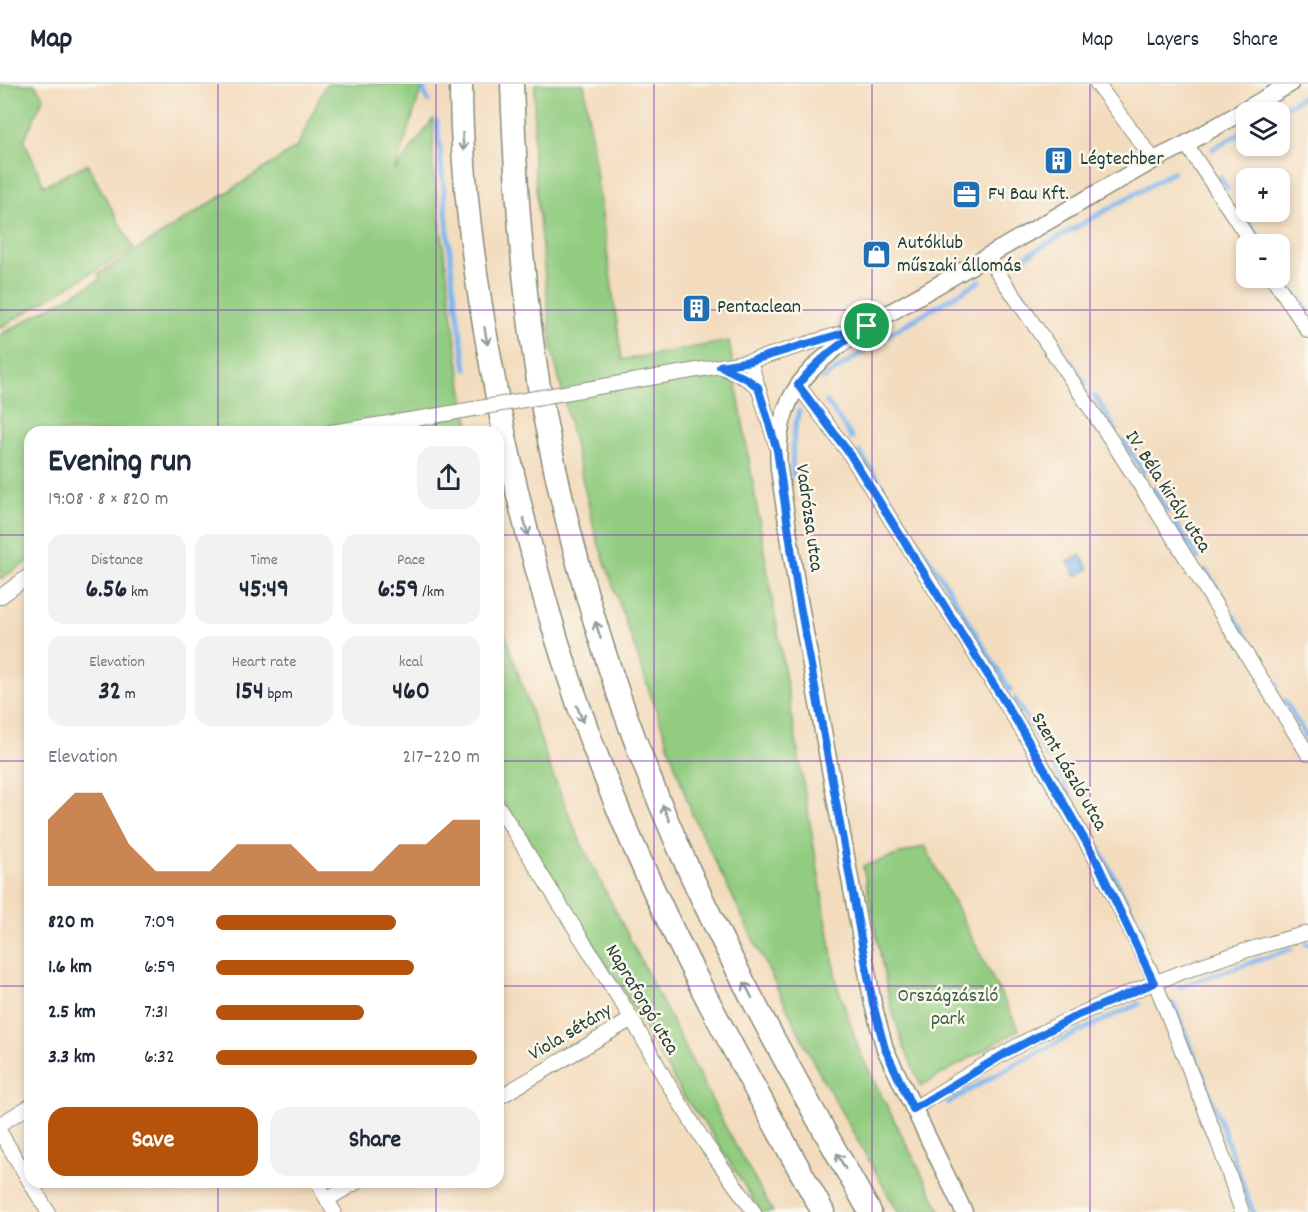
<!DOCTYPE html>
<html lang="en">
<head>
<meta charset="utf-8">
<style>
  body { margin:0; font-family:Dekko,sans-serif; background:#f2f2f3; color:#1f2937; height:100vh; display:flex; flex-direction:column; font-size:22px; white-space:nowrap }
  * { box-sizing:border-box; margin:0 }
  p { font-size:20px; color:#747a83 }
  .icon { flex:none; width:33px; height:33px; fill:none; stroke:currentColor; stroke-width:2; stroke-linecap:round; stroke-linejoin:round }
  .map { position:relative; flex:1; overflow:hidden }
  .drawer { position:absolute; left:24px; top:342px; width:480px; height:762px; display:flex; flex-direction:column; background:#fff; border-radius:18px; box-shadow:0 3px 9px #0003 }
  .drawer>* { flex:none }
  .controls { position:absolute; left:1236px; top:18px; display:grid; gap:12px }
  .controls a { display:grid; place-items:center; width:54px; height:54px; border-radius:12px; background:#fff; box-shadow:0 3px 9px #0003; font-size:30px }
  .pin { position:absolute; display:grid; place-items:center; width:51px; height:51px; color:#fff; margin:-26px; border:3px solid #fff; border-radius:50%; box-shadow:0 2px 6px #0007 }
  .round { display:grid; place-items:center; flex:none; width:63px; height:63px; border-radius:18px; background:#f2f2f3 }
  .headline { display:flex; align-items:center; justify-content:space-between; height:102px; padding:0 24px }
  h1 { font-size:33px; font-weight:800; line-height:45px }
  .figures { display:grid; grid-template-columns:repeat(3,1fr); gap:9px; height:102px; padding:6px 24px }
  .figures div { display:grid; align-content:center; border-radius:15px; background:#f2f2f3; text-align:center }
  .figures b { font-size:26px; font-weight:800 }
  .figures small { font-size:16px; font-weight:400 }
  .figures p { font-size:16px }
  .chart { height:168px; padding:12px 24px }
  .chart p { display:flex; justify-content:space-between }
  .chart svg { width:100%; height:108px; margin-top:6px; fill:#b45309; opacity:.7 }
  .cta { display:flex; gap:12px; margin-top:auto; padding:12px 24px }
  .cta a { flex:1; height:69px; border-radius:18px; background:#b45309; color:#fff; font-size:24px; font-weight:800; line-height:69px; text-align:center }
  .cta a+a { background:#f2f2f3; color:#1f2937 }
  ul { padding:0 24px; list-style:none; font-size:20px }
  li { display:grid; grid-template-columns:96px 72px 1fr; align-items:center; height:45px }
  li i { height:15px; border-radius:8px; background:#b45309 }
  header { display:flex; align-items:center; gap:36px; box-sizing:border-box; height:84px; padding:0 30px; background:#fff; border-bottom:2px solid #e0e1e3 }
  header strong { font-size:28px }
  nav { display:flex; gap:33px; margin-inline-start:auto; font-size:21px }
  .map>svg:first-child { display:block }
</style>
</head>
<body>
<header>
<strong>Map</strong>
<nav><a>Map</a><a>Layers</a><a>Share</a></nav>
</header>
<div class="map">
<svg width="1308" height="1128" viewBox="0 0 1308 1128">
  <rect width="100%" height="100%" fill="#fbf7ec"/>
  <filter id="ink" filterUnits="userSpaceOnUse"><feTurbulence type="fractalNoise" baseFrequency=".0167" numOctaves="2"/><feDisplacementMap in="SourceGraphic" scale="12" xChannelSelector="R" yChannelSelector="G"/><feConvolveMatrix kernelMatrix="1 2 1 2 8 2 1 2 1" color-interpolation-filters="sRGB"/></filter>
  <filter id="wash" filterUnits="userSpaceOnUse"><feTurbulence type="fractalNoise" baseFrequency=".008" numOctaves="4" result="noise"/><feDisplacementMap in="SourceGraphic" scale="24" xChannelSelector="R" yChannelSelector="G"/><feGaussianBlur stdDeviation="1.35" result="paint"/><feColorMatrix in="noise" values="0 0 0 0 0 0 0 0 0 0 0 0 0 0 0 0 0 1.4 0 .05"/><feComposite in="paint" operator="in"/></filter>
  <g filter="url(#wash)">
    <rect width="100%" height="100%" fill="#f3dcbe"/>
    <path fill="#91cc80" stroke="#58845a" stroke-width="1.5" d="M0,0H34L44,13L24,56L44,102L87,80L133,164L0,244Z
      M326,0H423L395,87L433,35V83L461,297L470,348H30V476L0,495V251L101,195L98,190L214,117L297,63Z
      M535,0H584L622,276L729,257L837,900L860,969L941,1128H898L815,981L692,730L595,449L552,265L533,72Z
      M498,530L551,687L581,759L727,1046L773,1128H761L710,1047L683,1012L623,906L498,710Z
      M925,762L1019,946L921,1002L903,961L890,919L863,782Z"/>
    <path fill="#7db6ee" stroke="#4e7a91" stroke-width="1.5" d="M1080,471L1089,485L1076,492L1068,478Z"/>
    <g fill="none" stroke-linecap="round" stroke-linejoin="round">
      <path stroke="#7db6ee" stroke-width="5" d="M421,0L428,17
        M1276,28L1308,10
        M437,37L453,199L466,285
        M1213,65L1246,46
        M1220,93L1227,104
        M1246,136L1263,160
        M1012,180L1173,88
        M1280,184L1281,187
        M1022,207L1061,263
        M1297,211L1308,227
        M1070,276L1086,300
        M823,295L886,252L980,197
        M1095,312L1116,346
        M827,318L852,354
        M1124,357L1143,388
        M860,368L943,496L1010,606
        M793,391C791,369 793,349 799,327
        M1153,404L1168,427
        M1174,438L1198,474
        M1206,487L1224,515
        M1234,532L1247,554
        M1266,585L1277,602
        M1015,615L1049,674
        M1285,617L1308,656
        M1055,685L1073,717
        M1082,732L1143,848
        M1307,860H1308
        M1179,903L1291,865
        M1173,919L1206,999L1253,1128
        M948,1019C1009,981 1073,949 1139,920"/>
    </g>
  </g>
  <g filter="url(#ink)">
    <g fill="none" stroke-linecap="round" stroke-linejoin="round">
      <defs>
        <path id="minor" d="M1097,0L1154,76
          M1186,60L1252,160
          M986,172C1101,333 1204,502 1308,670
          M1273,194L1308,247
          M750,277L777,364
          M720,282L747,295L758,303
          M615,300L750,277L859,244
          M798,301L849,369L937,509L1022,646L1094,772L1151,888L1219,1061L1242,1128
          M331,348L428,333
          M0,513L30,491
          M498,722L632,935L667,998L705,1059L754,1128
          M498,1014L632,935
          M913,1025C967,991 1022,956 1080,930C1153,897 1230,869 1308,849
          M0,1040L30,1022
          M0,1048L48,1128
          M317,1098L334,1128
          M328,1115L357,1098"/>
        <path id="tertiary" d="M964,1128L885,965L873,920L797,505L779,385C773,310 811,280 867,242L1154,76L1186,60L1290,0"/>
        <path id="trunk" d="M461,0C461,90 473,181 489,269C517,429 559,587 623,737C680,872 752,1000 823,1128
          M512,0C516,114 524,229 546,341C576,496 626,649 692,793C745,908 808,1018 870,1128"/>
      </defs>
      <use href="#minor" stroke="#898c79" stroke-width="16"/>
      <use href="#tertiary" stroke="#898c79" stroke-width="19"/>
      <use href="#trunk" stroke="#898c79" stroke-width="25"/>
      <use href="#minor" stroke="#fff" stroke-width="14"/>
      <use href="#tertiary" stroke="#fff" stroke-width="16"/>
      <use href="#trunk" stroke="#fff" stroke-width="22"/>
      <defs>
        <path id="minor-bridge" d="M428,333L615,300"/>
      </defs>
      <use href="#minor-bridge" stroke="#898c79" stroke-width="16" stroke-linecap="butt"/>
      <use href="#minor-bridge" stroke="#fff" stroke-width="14"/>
    </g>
    <defs><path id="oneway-shaft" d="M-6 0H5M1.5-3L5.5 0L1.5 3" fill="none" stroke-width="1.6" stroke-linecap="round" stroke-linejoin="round" transform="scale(1.5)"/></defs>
    <g stroke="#8f9e9a">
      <use href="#oneway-shaft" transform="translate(463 58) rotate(86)"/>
      <use href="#oneway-shaft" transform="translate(486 252) rotate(80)"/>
      <use href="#oneway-shaft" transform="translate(526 443) rotate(76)"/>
      <use href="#oneway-shaft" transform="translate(598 546) rotate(-107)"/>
      <use href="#oneway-shaft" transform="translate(580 630) rotate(69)"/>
      <use href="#oneway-shaft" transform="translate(666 729) rotate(-113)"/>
      <use href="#oneway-shaft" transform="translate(748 906) rotate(-117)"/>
      <use href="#oneway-shaft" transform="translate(841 1077) rotate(-119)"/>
    </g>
  </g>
  <g fill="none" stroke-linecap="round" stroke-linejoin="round" filter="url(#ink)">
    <defs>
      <path id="route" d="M867,242C841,259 817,276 798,301L849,369L1022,646L1094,772L1154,899L1078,931L1006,969L913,1025L885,965L873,920L797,505L777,366L758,303L747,295L720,282L750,277Z"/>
    </defs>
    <use href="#route" stroke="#fff" stroke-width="12"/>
    <use href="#route" stroke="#1a73e8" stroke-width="8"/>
  </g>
  <path fill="none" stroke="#7b2cbf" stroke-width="1.5" stroke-opacity="0.55" d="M218,0V348M436,0V348M654,0V1128M872,0V1128M1090,0V1128M0,226H1308M0,451H30M498,451H1308M0,677H30M498,677H1308M0,902H30M498,902H1308M218,1098V1128M436,1098V1128"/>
  <defs>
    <symbol id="building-square" viewBox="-11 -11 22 22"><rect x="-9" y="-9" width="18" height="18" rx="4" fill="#1f6fb2" stroke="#fbf7ec"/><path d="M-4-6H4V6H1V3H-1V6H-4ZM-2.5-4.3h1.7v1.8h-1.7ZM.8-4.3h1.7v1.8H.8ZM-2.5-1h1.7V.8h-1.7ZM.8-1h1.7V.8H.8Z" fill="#fff"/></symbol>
    <symbol id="office-square" viewBox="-11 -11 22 22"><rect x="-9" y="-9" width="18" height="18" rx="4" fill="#1f6fb2" stroke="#fbf7ec"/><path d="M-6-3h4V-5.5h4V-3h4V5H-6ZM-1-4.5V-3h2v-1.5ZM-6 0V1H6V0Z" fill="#fff"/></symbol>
    <symbol id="shop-square" viewBox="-11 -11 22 22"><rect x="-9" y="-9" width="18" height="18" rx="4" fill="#1f6fb2" stroke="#fbf7ec"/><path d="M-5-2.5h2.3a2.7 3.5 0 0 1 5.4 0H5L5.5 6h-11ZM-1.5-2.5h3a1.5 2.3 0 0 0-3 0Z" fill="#fff"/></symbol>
  </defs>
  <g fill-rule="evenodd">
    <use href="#building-square" x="1042" y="60" width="33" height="33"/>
    <use href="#office-square" x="950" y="94" width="33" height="33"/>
    <use href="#shop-square" x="860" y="154" width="33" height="33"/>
    <use href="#building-square" x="680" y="208" width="33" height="33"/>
  </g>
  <g text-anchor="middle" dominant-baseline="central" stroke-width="5" stroke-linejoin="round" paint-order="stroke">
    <g font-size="20" fill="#1f3d34" stroke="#fbf7ec" text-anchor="start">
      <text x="1080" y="76">Légtechber</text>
      <text x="988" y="111">F4 Bau Kft.</text>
      <text x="897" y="160">Autóklub<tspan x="897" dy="23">műszaki állomás</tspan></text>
      <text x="717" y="224">Pentaclean</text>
    </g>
    <g font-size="20" fill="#1f3d34" stroke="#fbf7ec">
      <text transform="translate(1167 408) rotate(57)">IV. Béla király utca</text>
      <text transform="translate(808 434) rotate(82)">Vadrózsa utca</text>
      <text transform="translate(1068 688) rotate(60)">Szent László utca</text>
      <text transform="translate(641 916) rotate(59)">Napraforgó utca</text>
      <text transform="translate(571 949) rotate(-31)">Viola sétány</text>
    </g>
    <g font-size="20" fill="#3c6147" stroke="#fbf7ec">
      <text x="948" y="913">Országzászló<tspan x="948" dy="23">park</tspan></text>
    </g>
  </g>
</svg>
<div class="controls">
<a><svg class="icon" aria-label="layers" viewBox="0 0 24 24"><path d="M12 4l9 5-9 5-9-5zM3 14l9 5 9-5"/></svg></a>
<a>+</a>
<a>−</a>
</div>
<div class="pin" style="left:867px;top:242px;background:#1e9e55"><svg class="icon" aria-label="arrive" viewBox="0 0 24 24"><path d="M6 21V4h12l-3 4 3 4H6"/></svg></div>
<section class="drawer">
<div class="headline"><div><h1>Evening run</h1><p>19:08 · 8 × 820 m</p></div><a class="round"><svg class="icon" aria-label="share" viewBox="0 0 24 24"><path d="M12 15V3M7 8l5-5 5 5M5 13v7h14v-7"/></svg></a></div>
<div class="figures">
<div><p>Distance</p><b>6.56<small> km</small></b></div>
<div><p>Time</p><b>45:49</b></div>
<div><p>Pace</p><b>6:59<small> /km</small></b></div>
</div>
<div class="figures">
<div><p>Elevation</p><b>32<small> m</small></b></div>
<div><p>Heart rate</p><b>154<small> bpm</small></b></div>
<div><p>kcal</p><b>460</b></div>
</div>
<div class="chart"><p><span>Elevation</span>217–220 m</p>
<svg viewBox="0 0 160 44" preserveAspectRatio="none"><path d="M0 44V17L10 6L20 6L30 27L40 38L50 38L60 38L70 27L80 27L90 27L100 38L110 38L120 38L130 27L140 27L150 17L160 17V44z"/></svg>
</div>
<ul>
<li><b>820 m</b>7:09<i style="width:68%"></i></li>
<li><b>1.6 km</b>6:59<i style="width:75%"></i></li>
<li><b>2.5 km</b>7:31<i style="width:56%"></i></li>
<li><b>3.3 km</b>6:32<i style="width:99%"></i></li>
</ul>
<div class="cta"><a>Save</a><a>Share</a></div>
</section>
</div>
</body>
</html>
